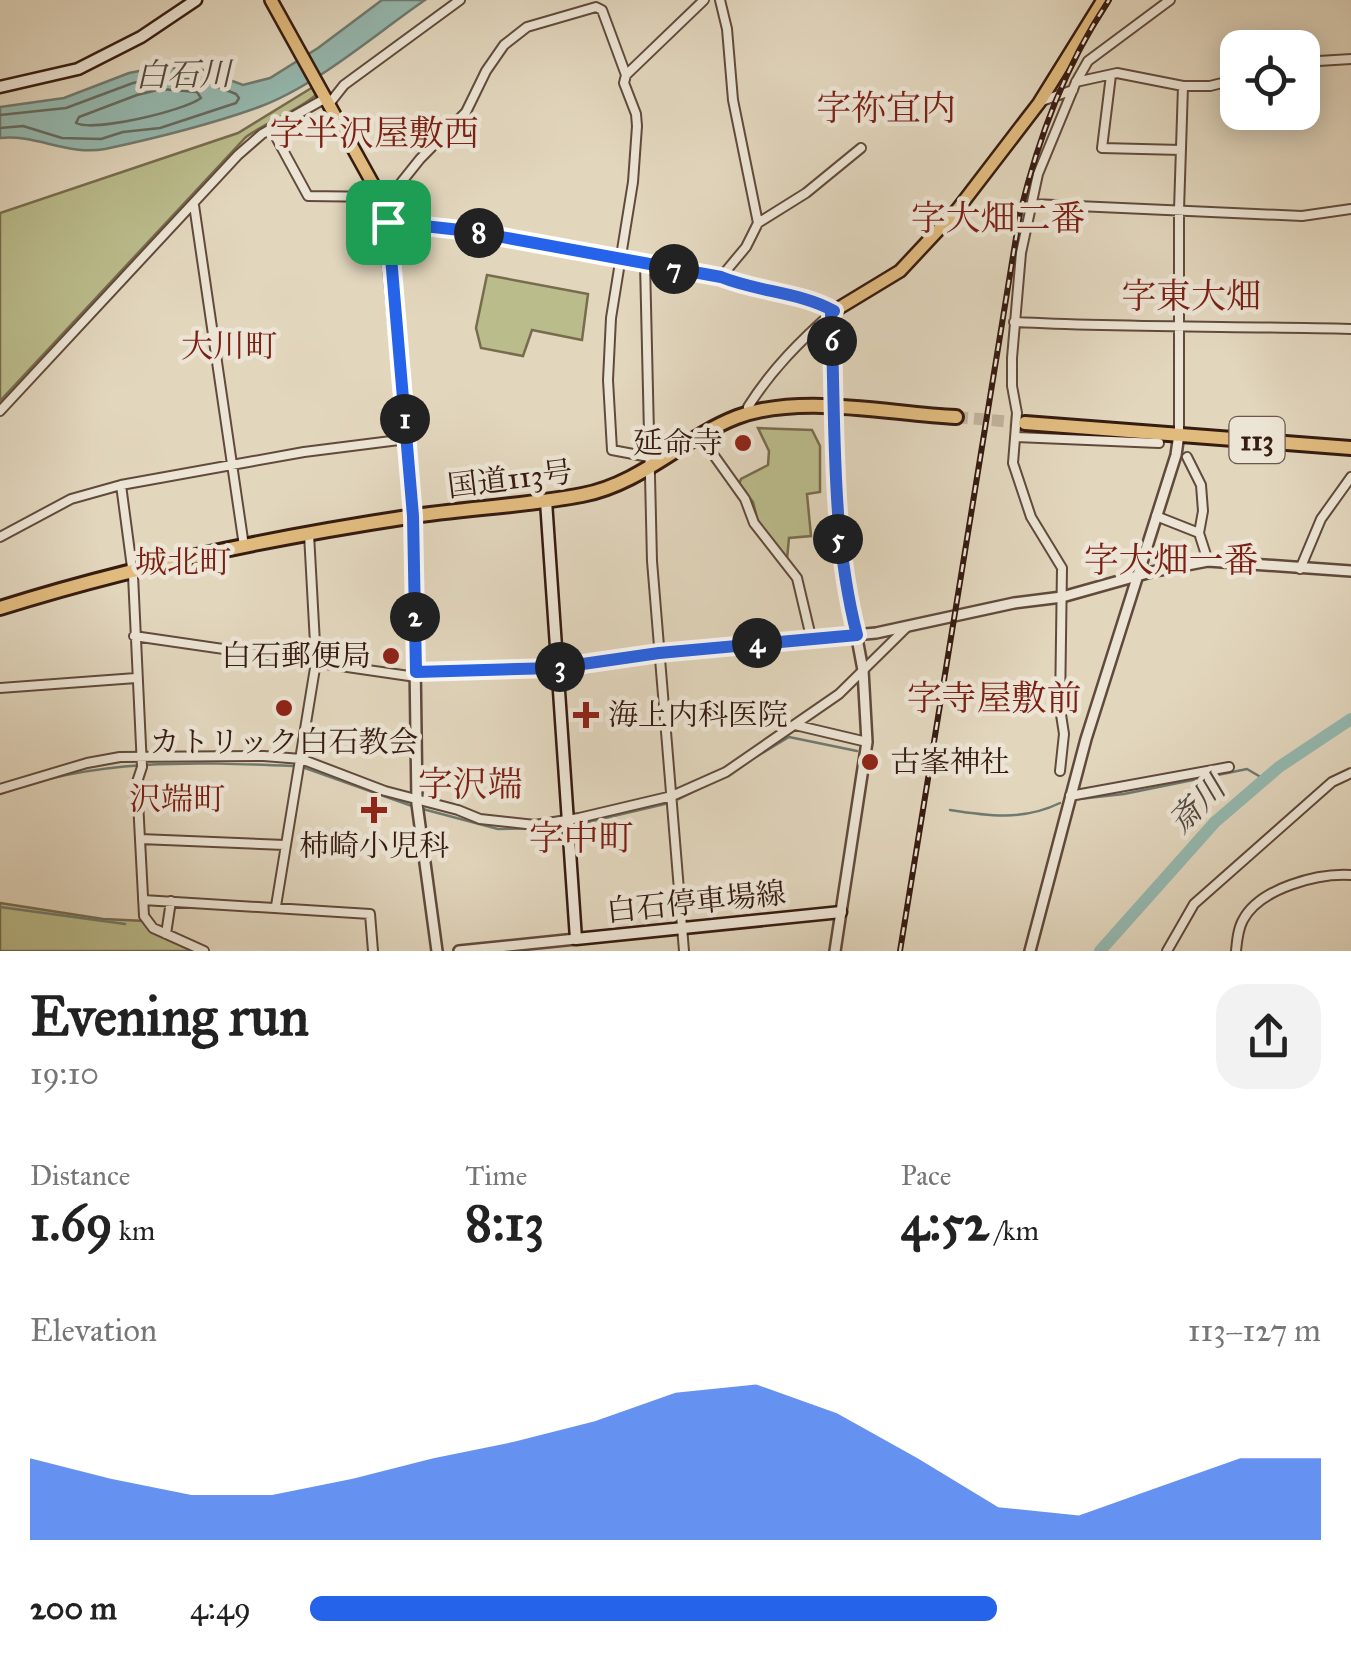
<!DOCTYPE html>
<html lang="en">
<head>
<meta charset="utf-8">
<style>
  body { margin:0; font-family:"IM FELL Great Primer","Noto Serif JP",serif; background:#f2f2f2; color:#222; height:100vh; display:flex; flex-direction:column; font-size:38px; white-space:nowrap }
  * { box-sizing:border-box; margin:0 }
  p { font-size:32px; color:#767676 }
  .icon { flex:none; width:55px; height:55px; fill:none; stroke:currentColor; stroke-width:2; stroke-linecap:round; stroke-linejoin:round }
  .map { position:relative; height:951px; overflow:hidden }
  .details { display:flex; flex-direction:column; background:#fff; flex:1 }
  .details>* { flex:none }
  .fabs { position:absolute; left:1220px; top:30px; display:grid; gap:20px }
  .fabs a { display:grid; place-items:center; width:100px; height:100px; border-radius:20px; background:#fff; box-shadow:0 5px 25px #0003; font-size:50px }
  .pin { position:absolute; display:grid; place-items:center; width:85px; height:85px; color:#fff; margin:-42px; border-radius:20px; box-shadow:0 5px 15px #0006 }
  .km { position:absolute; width:50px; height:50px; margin:-25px; border-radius:50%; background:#222; color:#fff; font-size:28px; line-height:50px; text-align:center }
  .round { display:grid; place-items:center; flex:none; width:105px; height:105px; border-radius:30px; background:#f2f2f2 }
  .summary { display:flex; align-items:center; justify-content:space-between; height:170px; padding:0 30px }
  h1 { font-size:55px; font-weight:800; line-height:75px }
  .stats { display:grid; grid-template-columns:repeat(3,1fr); gap:15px; height:170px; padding:10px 30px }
  .stats div { display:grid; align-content:center }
  .stats b { font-size:50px; font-weight:800 }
  .stats small { font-size:28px; font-weight:400 }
  .stats p { font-size:28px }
  .chart { height:280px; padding:20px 30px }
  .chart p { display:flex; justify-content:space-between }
  .chart svg { width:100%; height:180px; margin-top:10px; fill:#2563eb; opacity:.7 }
  ul { padding:0 30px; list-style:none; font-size:32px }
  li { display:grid; grid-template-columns:160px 120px 1fr; align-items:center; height:75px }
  li i { height:25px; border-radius:12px; background:#2563eb }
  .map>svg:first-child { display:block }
</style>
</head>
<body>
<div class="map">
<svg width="1351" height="951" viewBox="0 0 1351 951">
  <rect width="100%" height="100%" fill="#e2d6bd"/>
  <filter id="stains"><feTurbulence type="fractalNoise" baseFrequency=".002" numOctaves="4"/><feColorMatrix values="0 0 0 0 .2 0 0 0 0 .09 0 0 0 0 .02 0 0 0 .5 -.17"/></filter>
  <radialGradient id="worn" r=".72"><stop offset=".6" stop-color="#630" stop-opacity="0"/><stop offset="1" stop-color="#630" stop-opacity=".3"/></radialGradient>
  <path fill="#bbbc8c" stroke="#786c4e" stroke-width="2.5" d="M313,87L316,95C296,112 268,121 246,137L0,401V213L238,133Z
    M487,275L588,294L582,340L532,330L523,356L481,348L476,328Z
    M758,428L812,430L820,446V492L807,494L811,536L789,538L787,559H783L758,522L753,502L739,484L741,479L768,465L769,451Z
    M0,903L103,919L146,921L204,951H0Z"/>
  <path fill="#95b9b0" stroke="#6f7a70" stroke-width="2.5" d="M382,0H425C374,35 316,86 259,107C209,125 156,138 105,149C68,156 36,134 0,138V107L64,98L129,73L160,67L203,70L243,85L270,78L318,48Z"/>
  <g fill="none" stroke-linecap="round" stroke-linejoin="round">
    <path stroke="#666a60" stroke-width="2.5" d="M161,89L197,92L201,98C184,111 94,132 76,123L79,117L137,95Z
      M0,115L66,108L133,83L161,77L201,80L236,94L239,98L236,103L160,128L123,132L101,139L62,138L23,126L0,128"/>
    <path stroke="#6f7a70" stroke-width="2.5" d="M744,764L789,737L857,751
      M305,768L412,806
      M0,794C94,758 194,762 293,766
      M1079,799L1124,794L1247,769L1264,779
      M677,800L711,783
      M419,808L498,829L563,828
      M950,810C988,816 1023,821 1060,803
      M571,826L665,804
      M0,907L125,924"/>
    <path stroke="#95b9b0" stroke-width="12" d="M1100,951L1215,822L1279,767L1351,719"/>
    <path stroke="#c0b19b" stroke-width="12" stroke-dasharray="12 6" stroke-linecap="butt" d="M956,417L1025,423"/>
    <defs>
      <path id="minor" d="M720,0L727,29L733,100L758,223
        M1302,62L1351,59
        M626,75L704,0
        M1111,75L1102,148L1181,150
        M1076,82L1117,73L1183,86H1210L1238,79
        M1039,102L1073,90
        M329,104L344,85L460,0
        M271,128L308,196L381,197
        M384,204L420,159L466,112L486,71L504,45L527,27L596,7L602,10L626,75L624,83L636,114L637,126L633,182L611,318L608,380L612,450L649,457
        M1033,204L1302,216L1351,209
        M194,205L244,546
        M645,263L652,561L684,951
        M721,277L746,247L758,223L806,193L861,148
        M831,314L836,408
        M1014,322C1126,328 1238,326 1351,329
        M0,411L238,155L262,134L326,98
        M749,413L748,407C771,370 801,340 834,311
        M1179,434V210L1183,86
        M700,436L745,499L754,523L797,578L811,637
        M1016,437L1159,443
        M1187,457L1201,485L1203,511L1199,533L1208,561
        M121,485L133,575L142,767L137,782L144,916L153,928L204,951
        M1156,516L1199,533
        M0,537L71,499L121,485L304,452L407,439
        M1300,569L1321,519L1351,477
        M134,636L416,677
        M416,671L555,667
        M0,688L136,678
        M795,725L867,742
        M1060,771L1064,734L1060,708L1062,568L1031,517L1013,463L1017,413L1012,386V358L1021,253L1038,174L1076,82L1088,61L1170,0
        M0,789L87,763L120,757L264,756L301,759L385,791L458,810L480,819L535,825L579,818L672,796L726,772L839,694L907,627
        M1070,796L1229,767
        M140,839L285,845
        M143,900L370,914L373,951
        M276,906L316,662L309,534
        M166,934L171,901
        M1167,951L1194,904L1332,782L1351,773
        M1236,951C1237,940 1238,929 1243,920C1260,888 1318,873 1351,875"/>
      <path id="tertiary" d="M413,516L417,804L437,951
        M555,667L659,653L876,633L1014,603L1062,597L1151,572L1208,561L1351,571
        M459,951L576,939
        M835,951L867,742L863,670L839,544L836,408
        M1030,951L1086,739L1176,455L1179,434"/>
      <path id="secondary" d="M0,87L78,69L141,37L196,0
        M546,501L576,939L841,912"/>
      <path id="primary" d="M271,0L384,204L413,516
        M387,222L469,231L721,277C758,292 799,292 834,311L900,271L957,210L1039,103L1103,0"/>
      <path id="trunk" d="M1025,423L1351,448
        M0,608C133,566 270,538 408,517C466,508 525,506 582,495C641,484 683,438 737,417C801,393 889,414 956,417"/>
    </defs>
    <use href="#minor" stroke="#614a3c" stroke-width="12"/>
    <use href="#tertiary" stroke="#614a3c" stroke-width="14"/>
    <use href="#secondary" stroke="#361b11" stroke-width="15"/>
    <use href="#primary" stroke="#361b11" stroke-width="16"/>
    <use href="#trunk" stroke="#361b11" stroke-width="18"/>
    <use href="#minor" stroke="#ece4d4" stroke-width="8"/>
    <use href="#tertiary" stroke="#ece4d4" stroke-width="9"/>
    <use href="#secondary" stroke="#ece4d4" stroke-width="10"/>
    <use href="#primary" stroke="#e1bb7e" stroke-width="11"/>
    <use href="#trunk" stroke="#e1bb7e" stroke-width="12"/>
    <defs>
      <path id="rail" d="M900,951L1020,213C1039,136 1065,66 1109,0"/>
    </defs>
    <use href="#rail" stroke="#361b11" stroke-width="6"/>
    <use href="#rail" stroke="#ece4d4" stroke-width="2.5" stroke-dasharray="8" stroke-linecap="butt"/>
  </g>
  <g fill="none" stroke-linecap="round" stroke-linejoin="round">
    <defs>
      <path id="route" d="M388,222L469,231L721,277C758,292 800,292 834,311L831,314C836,422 830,529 857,635L659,653L555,668L416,672L413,516Z"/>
    </defs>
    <use href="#route" stroke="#fff" stroke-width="20"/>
    <use href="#route" stroke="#2563eb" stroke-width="12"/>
  </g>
  <g fill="#8f2418" stroke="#ece4d4" stroke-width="4">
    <circle cx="743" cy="443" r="10"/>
    <circle cx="391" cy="656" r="10"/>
    <circle cx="284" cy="708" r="10"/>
    <path d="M581 700h10v10h10v10h-10v10h-10v-10h-10v-10h10z"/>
    <circle cx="870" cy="762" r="10"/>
    <path d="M369 795h10v10h10v10h-10v10h-10v-10h-10v-10h10z"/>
  </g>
  <g text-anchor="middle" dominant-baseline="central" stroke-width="9" stroke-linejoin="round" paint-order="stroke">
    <rect fill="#ece4d4" stroke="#6d574c" stroke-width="2.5" x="1229.5" y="417" width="55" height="46" rx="8"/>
    <g font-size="28" font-weight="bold" fill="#361b11">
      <text x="1257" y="440">113</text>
    </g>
    <g font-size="30" fill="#361b11" stroke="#ece4d4" text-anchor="end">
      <text x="723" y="443">延命寺</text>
      <text x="371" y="656">白石郵便局</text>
      <text x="608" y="715" text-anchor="start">海上内科医院</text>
      <text x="284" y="742" text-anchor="middle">カトリック白石教会</text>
      <text x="890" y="762" text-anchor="start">古峯神社</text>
      <text x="374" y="846" text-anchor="middle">柿崎小児科</text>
    </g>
    <g font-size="30" fill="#361b11" stroke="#ece4d4">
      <text transform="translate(510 479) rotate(-7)">国道113号</text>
      <text transform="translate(696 902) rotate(-6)">白石停車場線</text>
    </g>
    <g font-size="32" font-style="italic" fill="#524a41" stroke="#ece4d4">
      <text transform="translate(183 75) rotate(-1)">白石川</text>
      <text transform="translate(1197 805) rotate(-45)">斎川</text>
    </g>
    <g font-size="32" fill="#7a1f14" stroke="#ece4d4">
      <text x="229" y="346">大川町</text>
      <text x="183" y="562">城北町</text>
      <text x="177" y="799">沢端町</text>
    </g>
    <g font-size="35" fill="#7a1f14" stroke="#ece4d4">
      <text x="886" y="108">字祢宜内</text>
      <text x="374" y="133">字半沢屋敷西</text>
      <text x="998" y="218">字大畑二番</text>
      <text x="1191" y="296">字東大畑</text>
      <text x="1171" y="560">字大畑一番</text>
      <text x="994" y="698">字寺屋敷前</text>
      <text x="470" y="784">字沢端</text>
      <text x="581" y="838">字中町</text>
    </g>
  </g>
  <rect width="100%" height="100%" filter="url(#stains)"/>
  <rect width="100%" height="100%" fill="url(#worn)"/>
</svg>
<div class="fabs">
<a><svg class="icon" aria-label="locate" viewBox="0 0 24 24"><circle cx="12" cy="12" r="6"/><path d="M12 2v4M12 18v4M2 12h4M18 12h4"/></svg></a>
</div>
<div class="pin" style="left:388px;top:222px;background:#1e9e55"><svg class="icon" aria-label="arrive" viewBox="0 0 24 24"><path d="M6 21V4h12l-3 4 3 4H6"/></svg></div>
<b class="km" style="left:405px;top:419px">1</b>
<b class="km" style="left:415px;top:617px">2</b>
<b class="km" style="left:560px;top:667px">3</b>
<b class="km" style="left:757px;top:643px">4</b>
<b class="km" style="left:838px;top:539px">5</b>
<b class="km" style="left:832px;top:341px">6</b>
<b class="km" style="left:674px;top:269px">7</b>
<b class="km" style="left:479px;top:233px">8</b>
</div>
<section class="details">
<div class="summary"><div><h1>Evening run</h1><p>19:10</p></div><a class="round"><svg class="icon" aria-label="share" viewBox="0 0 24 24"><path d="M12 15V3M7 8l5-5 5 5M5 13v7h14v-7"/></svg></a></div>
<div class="stats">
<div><p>Distance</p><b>1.69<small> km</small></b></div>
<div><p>Time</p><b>8:13</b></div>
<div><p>Pace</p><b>4:52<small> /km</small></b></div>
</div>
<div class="chart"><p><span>Elevation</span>113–127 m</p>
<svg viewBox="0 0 160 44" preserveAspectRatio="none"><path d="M0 44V24L10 29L20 33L30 33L40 29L50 24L60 20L70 15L80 8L90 6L100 13L110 24L120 36L130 38L140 31L150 24L160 24V44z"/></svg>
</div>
<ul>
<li><b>200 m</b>4:49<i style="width:68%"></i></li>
</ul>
</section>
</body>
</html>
